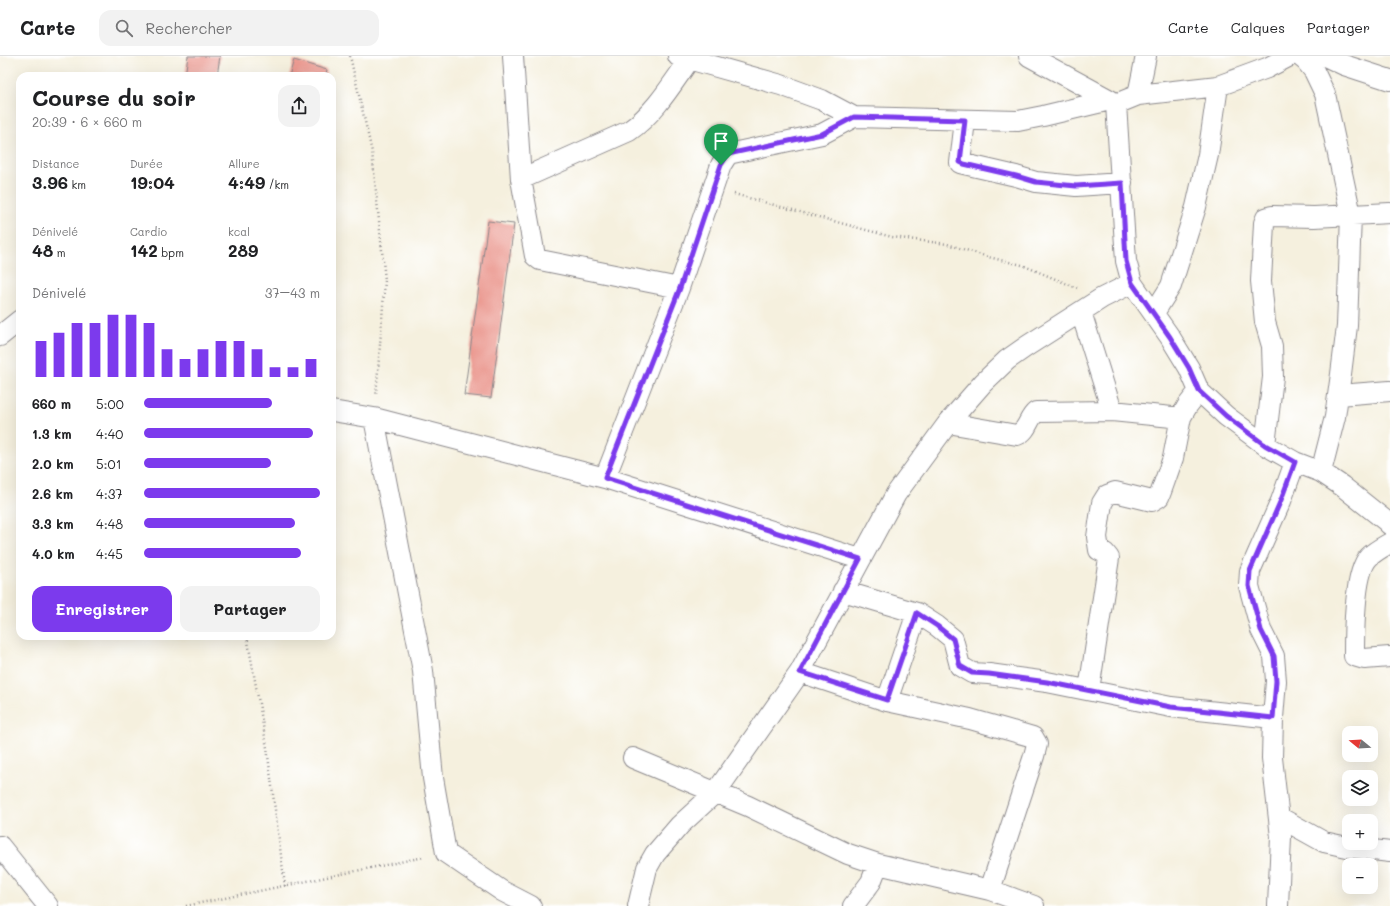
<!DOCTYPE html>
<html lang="fr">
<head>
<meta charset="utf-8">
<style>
  body { margin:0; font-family:Mali,sans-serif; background:#f2f2f2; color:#202124; height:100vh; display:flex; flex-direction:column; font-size:15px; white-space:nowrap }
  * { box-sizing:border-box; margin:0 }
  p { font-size:13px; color:#757577 }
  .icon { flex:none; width:22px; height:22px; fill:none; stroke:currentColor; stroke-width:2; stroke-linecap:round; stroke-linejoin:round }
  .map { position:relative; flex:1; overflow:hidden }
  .drawer { position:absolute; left:16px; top:16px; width:320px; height:568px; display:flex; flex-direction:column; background:#fff; border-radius:12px; box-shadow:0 4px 16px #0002 }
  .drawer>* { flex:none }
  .needle { width:26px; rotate:288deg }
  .tools { position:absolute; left:1342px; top:670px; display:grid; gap:8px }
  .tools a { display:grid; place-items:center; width:36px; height:36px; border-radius:8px; background:#fff; box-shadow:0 4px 16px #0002; font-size:20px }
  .pin { position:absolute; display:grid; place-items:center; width:34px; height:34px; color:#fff; margin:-41px -17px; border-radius:50% 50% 50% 0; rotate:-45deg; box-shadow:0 0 4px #0007 }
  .pin .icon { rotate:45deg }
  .round { display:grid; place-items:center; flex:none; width:42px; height:42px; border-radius:12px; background:#f2f2f2 }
  .summary { display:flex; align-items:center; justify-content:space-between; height:68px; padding:0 16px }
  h1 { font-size:22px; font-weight:700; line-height:30px }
  .figures { display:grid; grid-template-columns:repeat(3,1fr); gap:6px; height:68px; padding:4px 16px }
  .figures div { display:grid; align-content:center }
  .figures b { font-size:17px; font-weight:700 }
  .figures small { font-size:11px; font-weight:400 }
  .figures p { font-size:11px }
  .chart { height:112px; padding:8px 16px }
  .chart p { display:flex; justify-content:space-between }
  .chart svg { width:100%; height:72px; margin-top:4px; stroke:#7c3aed; stroke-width:6 }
  .action { display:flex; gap:8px; margin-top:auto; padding:8px 16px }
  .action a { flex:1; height:46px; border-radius:12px; background:#7c3aed; color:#fff; font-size:16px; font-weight:700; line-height:46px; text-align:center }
  .action a+a { background:#f2f2f2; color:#202124 }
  ul { padding:0 16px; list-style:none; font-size:13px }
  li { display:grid; grid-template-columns:64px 48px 1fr; align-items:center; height:30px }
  li i { height:10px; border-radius:5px; background:#7c3aed }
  header { display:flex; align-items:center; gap:24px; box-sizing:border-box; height:56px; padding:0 20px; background:#fff; border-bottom:1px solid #e0e0e0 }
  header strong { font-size:19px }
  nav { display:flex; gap:22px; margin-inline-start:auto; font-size:14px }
  .search { width:280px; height:36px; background:#f2f2f2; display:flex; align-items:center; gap:10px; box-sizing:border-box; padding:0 14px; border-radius:12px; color:#757577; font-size:15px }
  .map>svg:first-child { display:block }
</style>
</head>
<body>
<header>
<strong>Carte</strong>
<div class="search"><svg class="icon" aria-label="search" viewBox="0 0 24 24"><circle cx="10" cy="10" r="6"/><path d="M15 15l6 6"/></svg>Rechercher</div>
<nav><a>Carte</a><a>Calques</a><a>Partager</a></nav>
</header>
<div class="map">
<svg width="1390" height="850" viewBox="0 0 1390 850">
  <rect width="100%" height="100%" fill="#fff"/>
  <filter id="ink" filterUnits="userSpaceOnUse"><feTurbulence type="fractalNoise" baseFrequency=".025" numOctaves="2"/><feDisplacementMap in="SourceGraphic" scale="8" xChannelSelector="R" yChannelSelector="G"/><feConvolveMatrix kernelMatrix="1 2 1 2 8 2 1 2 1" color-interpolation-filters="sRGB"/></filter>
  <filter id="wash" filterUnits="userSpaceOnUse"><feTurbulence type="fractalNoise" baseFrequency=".012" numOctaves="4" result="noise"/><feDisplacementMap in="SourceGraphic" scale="16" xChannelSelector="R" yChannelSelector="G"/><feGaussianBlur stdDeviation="0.9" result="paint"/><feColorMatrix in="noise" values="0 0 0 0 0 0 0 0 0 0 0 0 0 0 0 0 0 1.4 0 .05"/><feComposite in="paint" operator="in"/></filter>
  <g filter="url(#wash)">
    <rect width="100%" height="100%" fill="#f5f0de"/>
    <g id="blocks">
      <path fill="#eb9a91" d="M188,0H220L217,20H185Z
        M294,4L327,14L325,20H289Z
        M488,165L514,168L491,342L464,339Z"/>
    </g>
  </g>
  <g filter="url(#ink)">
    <use href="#blocks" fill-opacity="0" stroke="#8c898c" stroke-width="1"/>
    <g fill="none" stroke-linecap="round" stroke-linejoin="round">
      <defs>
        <path id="minor" d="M513,0L521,123L535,200L540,204L679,232
          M678,0L781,29L822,44L854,61
          M1029,0L1110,44
          M1300,0L1306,5L1314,15L1325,38L1351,159L1347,270L1341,318L1335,361L1321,416
          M1325,0L1344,9L1390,24
          M1138,39L1146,0
          M1116,48L1126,205L1132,227L1170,281L1189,312L1199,335L1226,360L1265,389L1295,406L1321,416L1342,430L1386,465L1390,469
          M965,64L960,107L964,108L1016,120L1036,126L1076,130L1122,127
          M521,123L629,75C655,57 672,28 690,3
          M1081,256L1112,355
          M1154,257L1171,230L1196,151L1208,99L1218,30
          M0,280L20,264
          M1339,339L1390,335
          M332,355L374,362L605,422L860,503
          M374,362L423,615L433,722L446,797L502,835L531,850
          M948,367L1017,379C1028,375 1028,362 1036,356L1112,355L1172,361H1181L1188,349L1199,335
          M1265,389L1273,321L1272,290L1265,266L1261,225L1264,167L1266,162L1272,160L1314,161L1390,157
          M605,422L679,232L721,109L728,98L822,78L854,61L1018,65L1043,60L1110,44L1116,48L1138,39L1218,30L1267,12L1290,0
          M1390,487C1383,491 1375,495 1369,501C1354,516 1354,579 1354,600L1364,603L1390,601
          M843,535L917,557L937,570L953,583L960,610L972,617L989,618L1047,626L1171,651L1273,662
          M800,616L887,645L970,663L1033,681L1037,688L1034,700L990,834
          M1089,634L1109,502L1105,497L1099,494L1097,481L1102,447L1107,439L1115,436L1152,445L1159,441L1162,433L1173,402L1181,361
          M887,645L917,557
          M633,702L748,750L848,798L878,808L990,834L1034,850
          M1279,761L1324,786L1347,791L1390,796
          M0,790L48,850
          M638,850L647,812L655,798L680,769L716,736L800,616L896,438L948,367L983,327L1007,304L1027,290L1102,242L1132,227
          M853,850L871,826L878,808
          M1278,850L1281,781L1272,702L1273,662L1276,625L1274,600L1261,574L1249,530L1250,515L1281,445L1295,406"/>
      </defs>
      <use href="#minor" stroke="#8c898c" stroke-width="22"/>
      <path stroke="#8c898c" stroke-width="2.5" stroke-dasharray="1 3" stroke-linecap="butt" d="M350,0L372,96L385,224L376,340
        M734,138L892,181L947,188L988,201L1022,209L1077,232
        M247,580L267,692L285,830
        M186,850L424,801"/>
      <use href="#minor" stroke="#fff" stroke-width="20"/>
    </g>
  </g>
  <g fill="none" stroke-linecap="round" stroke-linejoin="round" filter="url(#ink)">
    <defs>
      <path id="route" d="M854,61L965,64L960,106L964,108L1016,120L1036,126L1076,130L1122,127L1126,205L1132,227L1170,281L1189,312L1199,335L1226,360L1265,389L1295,406L1281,444L1250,515L1249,530L1261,574L1274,600L1276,625L1273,662L1171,651L1047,626L989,618L972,617L960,610L953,583L937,570L917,557L887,644L800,616L860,503L605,422L680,232L721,109L728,98L822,78Z"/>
    </defs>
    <use href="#route" stroke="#fff" stroke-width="8"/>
    <use href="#route" stroke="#7c3aed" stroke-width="5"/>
  </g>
</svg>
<div class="tools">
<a><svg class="needle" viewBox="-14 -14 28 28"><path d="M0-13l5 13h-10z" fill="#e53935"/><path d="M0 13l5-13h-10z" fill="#757577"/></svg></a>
<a><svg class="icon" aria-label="layers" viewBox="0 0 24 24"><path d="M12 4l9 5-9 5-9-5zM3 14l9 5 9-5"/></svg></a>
<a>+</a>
<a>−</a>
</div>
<div class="pin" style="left:721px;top:109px;background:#1e9e55"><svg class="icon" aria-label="arrive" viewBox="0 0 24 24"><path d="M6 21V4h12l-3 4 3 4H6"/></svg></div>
<section class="drawer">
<div class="summary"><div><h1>Course du soir</h1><p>20:39 · 6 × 660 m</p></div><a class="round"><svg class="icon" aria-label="share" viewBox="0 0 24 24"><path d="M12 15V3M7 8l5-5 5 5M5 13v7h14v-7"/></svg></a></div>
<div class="figures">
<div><p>Distance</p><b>3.96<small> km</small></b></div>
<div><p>Durée</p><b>19:04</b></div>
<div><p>Allure</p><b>4:49<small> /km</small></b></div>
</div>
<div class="figures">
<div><p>Dénivelé</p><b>48<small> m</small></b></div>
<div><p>Cardio</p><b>142<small> bpm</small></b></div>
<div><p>kcal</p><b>289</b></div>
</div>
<div class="chart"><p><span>Dénivelé</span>37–43 m</p>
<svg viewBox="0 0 160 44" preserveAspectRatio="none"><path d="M5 44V22M15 44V17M25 44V11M35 44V11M45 44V6M55 44V6M65 44V11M75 44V27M85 44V33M95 44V27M105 44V22M115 44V22M125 44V27M135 44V38M145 44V38M155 44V33"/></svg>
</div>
<ul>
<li><b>660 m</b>5:00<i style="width:73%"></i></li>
<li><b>1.3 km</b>4:40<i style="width:96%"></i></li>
<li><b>2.0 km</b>5:01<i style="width:72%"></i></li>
<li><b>2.6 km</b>4:37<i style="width:100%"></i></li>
<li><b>3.3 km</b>4:48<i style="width:86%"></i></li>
<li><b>4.0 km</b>4:45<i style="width:89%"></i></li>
</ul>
<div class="action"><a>Enregistrer</a><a>Partager</a></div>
</section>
</div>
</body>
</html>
